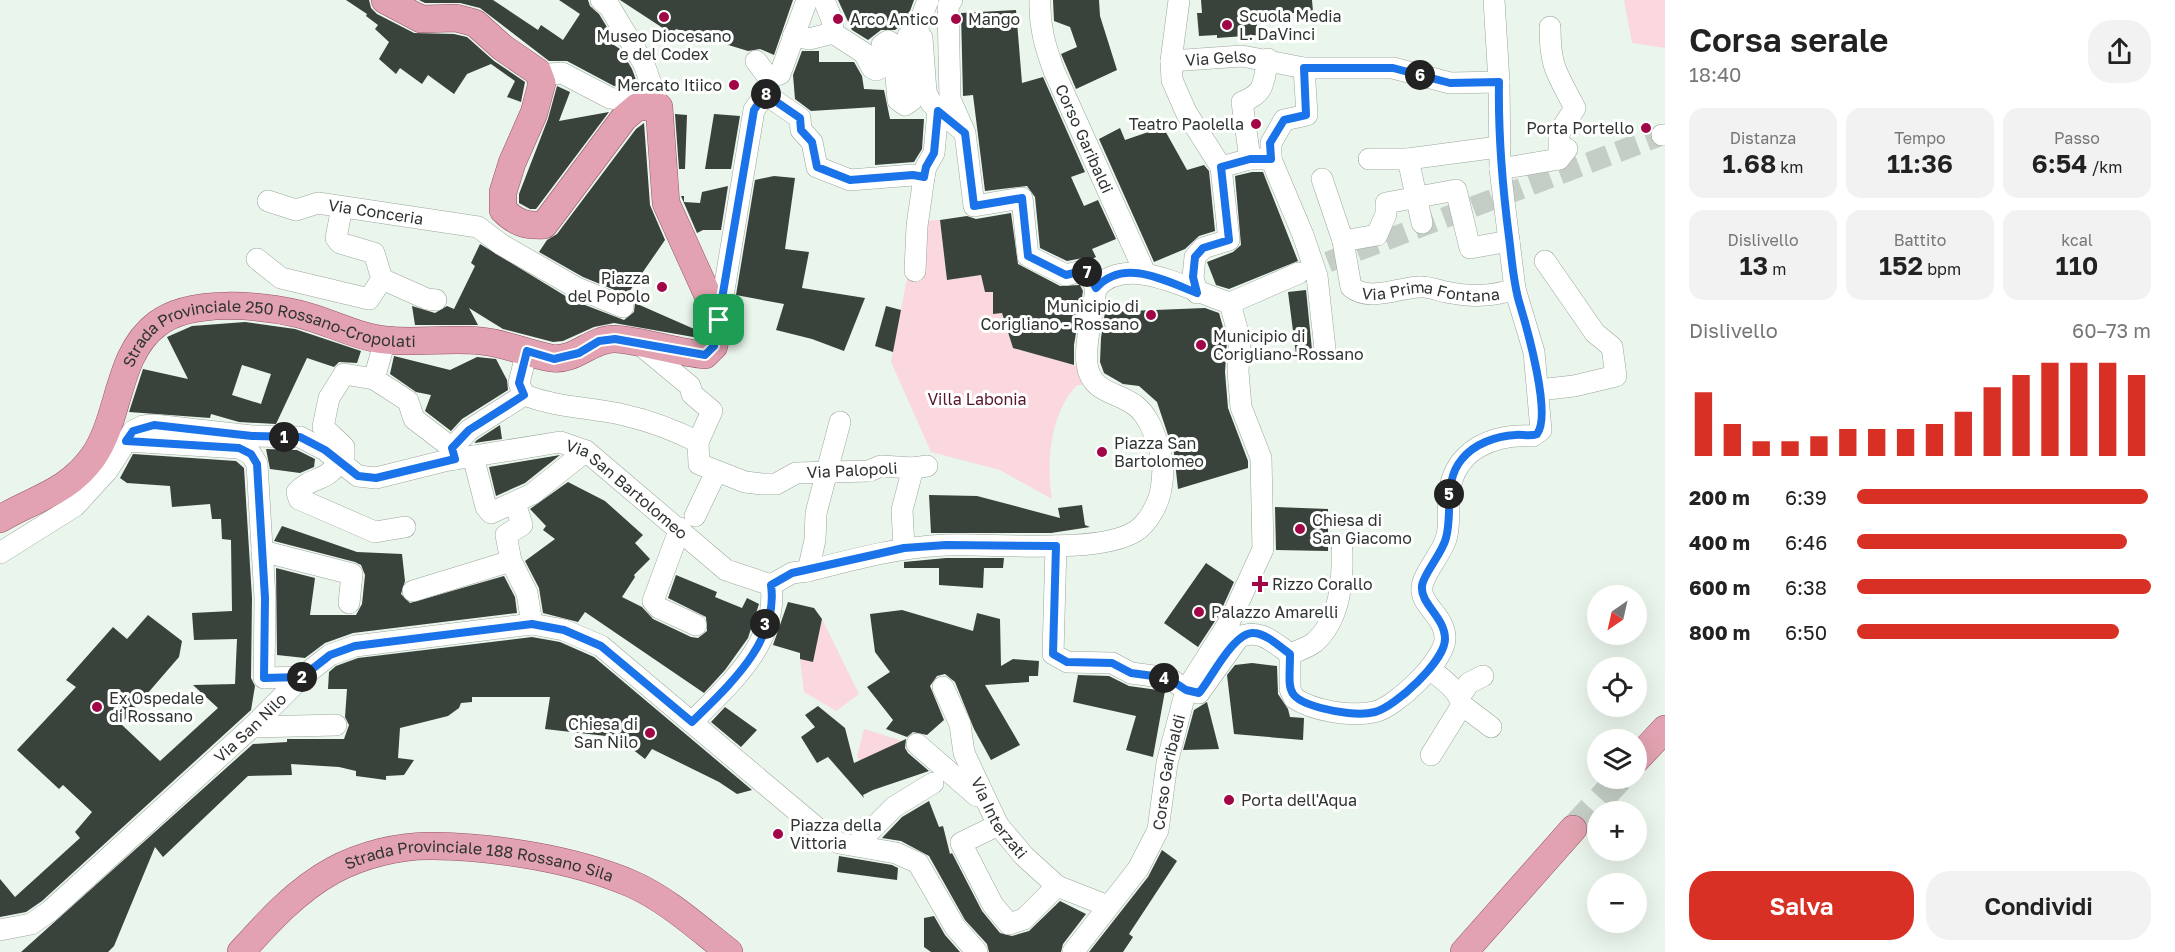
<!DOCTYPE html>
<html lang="it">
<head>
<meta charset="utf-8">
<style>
  body { margin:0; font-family:"Golos Text",sans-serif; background:#f2f2f2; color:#222; height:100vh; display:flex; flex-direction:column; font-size:22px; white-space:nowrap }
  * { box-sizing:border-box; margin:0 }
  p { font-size:20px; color:#767676 }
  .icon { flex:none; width:33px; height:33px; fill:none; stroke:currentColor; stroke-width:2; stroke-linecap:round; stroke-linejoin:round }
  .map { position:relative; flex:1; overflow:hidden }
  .panel { display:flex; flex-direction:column; background:#fff; width:510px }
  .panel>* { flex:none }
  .needle { width:39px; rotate:214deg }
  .tools { position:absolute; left:1587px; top:585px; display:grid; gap:12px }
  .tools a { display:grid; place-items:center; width:60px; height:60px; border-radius:50%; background:#fff; box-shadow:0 6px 24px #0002; font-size:30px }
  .pin { position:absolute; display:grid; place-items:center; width:51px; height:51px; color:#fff; margin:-26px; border-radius:12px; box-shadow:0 3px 9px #0006 }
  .km { position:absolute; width:30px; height:30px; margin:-15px; border-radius:50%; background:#222; color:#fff; font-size:16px; line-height:30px; text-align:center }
  .round { display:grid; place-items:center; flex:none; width:63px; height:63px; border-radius:24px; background:#f2f2f2 }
  .summary { display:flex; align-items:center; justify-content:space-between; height:102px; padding:0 24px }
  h1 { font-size:33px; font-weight:600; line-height:45px }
  .stats { display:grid; grid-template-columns:repeat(3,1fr); gap:9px; height:102px; padding:6px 24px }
  .stats div { display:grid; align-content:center; border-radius:15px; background:#f2f2f2; text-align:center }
  .stats b { font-size:26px; font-weight:600 }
  .stats small { font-size:16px; font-weight:400 }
  .stats p { font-size:16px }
  .chart { height:168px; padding:12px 24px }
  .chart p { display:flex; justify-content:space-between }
  .chart svg { width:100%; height:108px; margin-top:6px; stroke:#d93025; stroke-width:6 }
  .primary-button { display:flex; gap:12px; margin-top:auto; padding:12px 24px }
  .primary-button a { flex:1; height:69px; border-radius:24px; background:#d93025; color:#fff; font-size:24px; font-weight:600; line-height:69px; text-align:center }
  .primary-button a+a { background:#f2f2f2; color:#222 }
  ul { padding:0 24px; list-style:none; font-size:20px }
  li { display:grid; grid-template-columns:96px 72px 1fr; align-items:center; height:45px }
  li i { height:15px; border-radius:8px; background:#d93025 }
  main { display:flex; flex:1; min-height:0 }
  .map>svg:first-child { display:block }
</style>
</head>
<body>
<main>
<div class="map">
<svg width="1665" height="952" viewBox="0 0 1665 952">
  <rect width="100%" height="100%" fill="#eaf5ec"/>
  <path fill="#fad8dd" d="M1624,0H1665V48L1632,43Z
    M940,220L947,280L981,275L985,292H993V313H1002L1013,348L1081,367L1084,385H1077C1050,414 1046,461 1052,499L1000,470L931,452L891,362L918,221Z
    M822,619L859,694L836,711L804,692L800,659L813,662Z
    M864,729L902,741L860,761L857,756Z"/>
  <path fill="#39423b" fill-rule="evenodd" d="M346,0H369L371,8L377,14L414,33L454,34L467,37L494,61L525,82L521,102L507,97L515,81L491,64L467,74L454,94L428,75L422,84L400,68L396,74L379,59L389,42L375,29L378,25L366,16L367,14Z
    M419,0H493L538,30L541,25L563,40L580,14L559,0H588L590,6L599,14L613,37L599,27L605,32L602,37L620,49L632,69L640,91L614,86L567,61H549L480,8L460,3H425Z
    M620,0H793L774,55L760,49L748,51L676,29L672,34Z
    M838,0H914L906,22L895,30H881L868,40L852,30Z
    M1053,0H1099L1100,16L1117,70L1076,89L1061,54L1077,47L1070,27L1054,21Z
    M1201,0H1312L1313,12L1256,15L1258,35L1217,38V35L1199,36L1197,13H1202Z
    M1016,10L1022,83L1043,77L1085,172L1071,177L1084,206L1098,200L1116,239L1092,249L1096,257L1092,259L1083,258L1067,261L1040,248L1035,197L1027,186L985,191L973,95L963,96L961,13Z
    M802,51H819V62H854L862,76L864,89L884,90L890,119H924L922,149L914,162L875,165V107L811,111L795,99L793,75Z
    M557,86L570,92L559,121L609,112L536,209H530L519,203V194L548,119Z
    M675,114L687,115L685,169H679Z
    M714,114L740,116L731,169H705Z
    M644,123L650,205L665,240L627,295L583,277L539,252L547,240L557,234L636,129Z
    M1163,127L1187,170L1204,165L1209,171L1215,231L1199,236L1185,249L1154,262L1099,139L1120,128L1125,140Z
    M1252,172H1263L1298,261L1229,289L1216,285L1207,262L1233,252L1241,245L1235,176Z
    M774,176L795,178L785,249L809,252L802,288L865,298L844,351L812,339L776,330L784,304L736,295L755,180Z
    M728,186L721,230H703L697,233L681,196H684V202L700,203L702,192Z
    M1011,213L1018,264L1060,286L1080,285L1083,291L1074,345V365L1013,348L1002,313L993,314V292H985L981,275L947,280L940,220L967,216L976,219Z
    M480,244L572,300L624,320L634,312L635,303L701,332L699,338L614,323L594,327L563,341L553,342L503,329L469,308L478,325H415L412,306L435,313L447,306L454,309L475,266L471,263Z
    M1306,290L1312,350L1318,359L1297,362L1288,292Z
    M886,306L901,310L893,352L875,346Z
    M1205,308L1219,313L1227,341L1225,372L1228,408L1248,461V468L1178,489L1174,453L1157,402L1139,386L1123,384L1104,373L1100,362L1101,338L1105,312Z
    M245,322L295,329L361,351L357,363L339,362L334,367L307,358L276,424L239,422L211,414L210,418L129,412L143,369L188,379L167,337L192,326ZM242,365L271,374L261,404L232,395Z
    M394,356L450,370L477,357L496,359L507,380L508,390L462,419L451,431L425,411L431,395L416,392L390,374Z
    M500,425L502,439L474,443L477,440Z
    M266,449L297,450L315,459L314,467L300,473L270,469Z
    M133,454L236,461L244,468L252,598L251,678L255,686L251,710L42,901L26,912L0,917V879L15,897L80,838L75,832L92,812L63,785L59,789L17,750L76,687L66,680L113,627L127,639L148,615L182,641L179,657L121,724L160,761L218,708L193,685L235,684L237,639L194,640L192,613L232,611L231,540L222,539L221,519H212L210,504L172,507L170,486L127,483L120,478Z
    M560,455L525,483L496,496L489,467Z
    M568,482L605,501L643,535L635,543L650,559L634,575L635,577L622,597L642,607L653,619L691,637L698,638L707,631L706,617L668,598L676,575L717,592L715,597L742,608L747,598L759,604L748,638L725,670L704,693L585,612L578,622L543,613L539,588L525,561L555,539L543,530L546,526L530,509Z
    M929,495L977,496L1060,518L1058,508L1082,505L1085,525L1090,527L1051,533H931Z
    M1275,507L1328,509V551L1276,550Z
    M282,526L357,552L402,554L405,581L401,594L410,603L504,576L515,597L517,613L353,633L325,643L305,658L277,655L276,568L315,578L310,615H356L362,604L365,575L361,565L355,562L274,541Z
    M946,558H1004L1003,568H984L983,588L939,585V568H904V562Z
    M1206,563L1234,582L1219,615L1198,647L1164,623Z
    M788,602L814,608L822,619L813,662L800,659V653L773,645Z
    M902,610L973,631L977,613L1000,619L1001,666L1013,659L1039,661L1038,676H1029V682L985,685L1020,745L991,760L974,729L955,682L945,674L937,676L930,686L944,720L927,735L913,732L907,737L886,729L893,720L867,687L890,672L875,652L870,614Z
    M532,637L560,642L594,657L752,790L737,794L719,782L652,749L645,759L627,745L606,736L545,729L550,697H472V702L461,703L459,708L448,716L400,728L398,758L414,760L404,775L386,776V780L356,776V771L339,767L291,764L292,775L248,776L163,857L155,847L114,946L108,952H21L253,744L287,742V739H344L349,725L345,717L347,689H328L329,672L336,666L358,658Z
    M1252,663L1277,666L1278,694L1288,709L1290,717L1304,718L1303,740L1234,734L1227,675L1235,665Z
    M1078,675L1109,676L1129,686L1165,691L1153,757L1126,750L1136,716L1073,702Z
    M1207,702L1219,749L1183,750L1194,710Z
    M818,706L845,728L854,763L906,739L905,748L908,753L929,771L873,790L863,795L864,798L828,757L817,763L801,737L815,727L805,715Z
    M725,707L757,730L741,747L711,722Z
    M929,801L939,827L943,826L950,854L952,853L982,911L1000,933L1012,936L1029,931L1060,901L1086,914L1063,944L1061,952H989L987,944L965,920L929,856L901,841L882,838L902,817Z
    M1162,850L1177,861L1129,934L1133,937L1123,952H1089L1148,877Z
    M839,856L892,865L898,868L897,880L837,872Z
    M934,916L945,935L960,952H931L924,947V918Z"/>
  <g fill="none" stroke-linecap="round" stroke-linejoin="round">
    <path stroke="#c5cec6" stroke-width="21" stroke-dasharray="21 10" stroke-linecap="butt" d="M1299,273L1662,135"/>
    <path stroke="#c5cec6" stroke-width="27" stroke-dasharray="27 14" stroke-linecap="butt" d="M1573,829L1620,778"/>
    <defs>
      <g id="minor">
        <path d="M601,0L609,6L644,64L659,107"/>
        <path d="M824,0L832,20L833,33"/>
        <path d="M952,0L948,6L950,99L965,133L974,206L1022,198L1028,256L1066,275L1086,270L1096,288"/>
        <path id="s1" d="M1040,0C1039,26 1045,46 1054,71L1145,273"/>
        <path d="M1179,0L1171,61L1172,80L1186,112L1221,167L1229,240L1203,248L1195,257L1193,277L1197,293"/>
        <path d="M1550,27C1550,68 1557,73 1575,108L1559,133V159"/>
        <path d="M916,32L928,0"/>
        <path d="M833,33L864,53L872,68L876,70L882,67V45L888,41L893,44L898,100L905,105L912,100L908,36L914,32H918L922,38L926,92L931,103L963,131"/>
        <path d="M793,36L809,39L833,33"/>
        <path id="s2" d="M1171,61L1242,56L1304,68H1393L1450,83L1499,82"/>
        <path d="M550,74L562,73L610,98L635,102L637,107"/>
        <path d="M769,78L780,74L807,0"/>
        <path d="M765,94L800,118L801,130L812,142L817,167L850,180L913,175L924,177L917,226L915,271"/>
        <path d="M1662,135H1665"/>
        <path d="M1250,159L1242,102C1266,93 1263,82 1268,59"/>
        <path d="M1271,159V143L1284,120L1307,115L1304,68"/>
        <path d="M1369,159H1408L1498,147"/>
        <path d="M1408,159L1422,223"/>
        <path d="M1221,167L1250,159H1271L1303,235L1317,276L1325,349"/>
        <path d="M1500,169L1559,159L1567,149"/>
        <path d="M924,177L926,167L934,153L938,111"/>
        <path id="s3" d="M1322,179L1343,241L1351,287C1370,302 1397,288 1419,287C1427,286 1437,290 1446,292C1471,297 1491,297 1515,289"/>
        <path id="s4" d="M268,201L296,210L318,203L478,227L502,245L577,288L623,307"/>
        <path d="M1343,241L1377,235L1386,214V203L1456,190L1470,248L1509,241"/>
        <path d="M257,259L281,278L369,299L382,279L374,253L340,243L336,238L342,207"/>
        <path d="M382,279L427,299L436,300"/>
        <path d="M1230,303L1299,273"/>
        <path d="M719,320L754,110L765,94L769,78L756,61"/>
        <path d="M638,343L690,386L692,394L712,411L698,442"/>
        <path d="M527,351L519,383L524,395C559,408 589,407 624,415C651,421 674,430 698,442L699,464L745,482L762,484H776L796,473L869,471L881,466L913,468L927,466"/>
        <path d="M374,379L408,401L414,419L452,448L455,459"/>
        <path d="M1539,390L1574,386L1616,376L1612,347L1595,333L1545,261"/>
        <path d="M126,441L239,448L251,454L257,464L265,598L264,678L302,677"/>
        <path d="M452,448L469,430L524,395"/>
        <path d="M473,456L486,507L491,513L532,494L586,451"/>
        <path d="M339,461C327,483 311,476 297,492L299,499L375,532L405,527"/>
        <path d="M344,465V447L323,427L329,398L344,374L374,379L385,340"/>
        <path d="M515,503L522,525L506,535L511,561L527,593L532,624"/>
        <path d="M695,516L716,472"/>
        <path d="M680,528L653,601L659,608L696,625"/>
        <path d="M1056,546L1053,654L1067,662L1112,663L1131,673L1169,678L1186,690L1199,693L1239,637C1260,628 1273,642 1290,654"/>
        <path d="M904,548L902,510L913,468"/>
        <path d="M262,551L352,574L349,603"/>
        <path id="s5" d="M0,553L75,506L107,471L133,431L143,426L154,425L252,436L300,437L325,450L358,476L376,478L444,461L560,442L586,451L726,570L771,585L792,573L808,571C854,559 899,547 946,545C992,543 1099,555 1136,531C1148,523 1159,503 1161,489C1164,473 1164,460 1158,445C1153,430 1148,416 1136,406C1117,391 1091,394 1087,364C1084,344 1094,309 1096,288C1128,252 1192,292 1230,303"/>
        <path d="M808,571L815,540L816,513L840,422"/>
        <path d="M413,591L511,561"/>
        <path d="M1290,654V689L1294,698C1314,711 1350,717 1374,712C1395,708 1444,661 1445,639C1446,618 1423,607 1422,591C1420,577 1441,555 1446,539C1451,524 1447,508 1449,493C1455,449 1493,434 1533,436L1541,430L1534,352L1515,289L1500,169L1499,82L1494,0"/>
        <path d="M1290,654C1298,651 1309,647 1315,642C1340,619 1343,582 1342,550"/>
        <path d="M1430,669C1443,680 1458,689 1462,705L1491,727"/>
        <path id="s6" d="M943,687L960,724L964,753L998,825L1024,856L1057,886L1108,906"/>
        <path d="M1460,696L1469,683L1483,676"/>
        <path d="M692,722C728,686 779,642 771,585"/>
        <path d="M252,727L336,725"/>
        <path d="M917,744L977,796"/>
        <path d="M1431,755L1462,705"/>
        <path d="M998,825L961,843L993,905L1009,924L1024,919L1057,886"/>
        <path d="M856,845L894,807L933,783"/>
        <path id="s7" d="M0,930L31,924L50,911L252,727L302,677L330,655L355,646L532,624L564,630L601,646L823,833L839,843L896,853L918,863L955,927L977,952"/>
        <path id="s8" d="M1073,952L1138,869L1158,830L1167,763L1186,690L1230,621L1263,549L1261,458L1241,407L1238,371L1240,340L1230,303"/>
      </g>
      <g id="major">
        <path id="s9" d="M0,519C35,498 67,493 93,457C121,417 116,355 157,324C191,298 260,305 299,314C328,321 356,337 386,340C417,343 449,338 481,341C505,343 528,354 551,358C575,362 592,338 615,339C645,341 674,352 705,355L714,346L719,320L666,203L659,107H637L624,118L544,225C526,226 516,223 503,210V192L512,163L534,113L542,83L538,72L503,48L475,23L456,18L421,19L385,0"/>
        <path d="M1636,760L1665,729"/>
        <path id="s10" d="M241,952C269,921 296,891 332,871C361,855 400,845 433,846C496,847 574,859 632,884C668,900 698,928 729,952"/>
        <path d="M1464,952L1573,829"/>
      </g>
    </defs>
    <use href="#minor" stroke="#9ba69d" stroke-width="22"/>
    <use href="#major" stroke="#975362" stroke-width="28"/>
    <use href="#minor" stroke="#fff" stroke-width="21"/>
    <use href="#major" stroke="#e2a2b1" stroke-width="27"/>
  </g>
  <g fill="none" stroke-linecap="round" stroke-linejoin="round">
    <defs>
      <path id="route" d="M1304,68H1393L1450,83L1499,82C1498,137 1502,183 1509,237C1512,260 1513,283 1520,305C1527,328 1552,416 1537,434C1530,437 1522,434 1515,435C1496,436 1474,444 1462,459C1443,481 1453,513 1446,538C1442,554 1423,574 1422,586C1420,604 1445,617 1445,639C1445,661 1395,707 1375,712C1360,716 1336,712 1321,708C1283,698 1290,689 1290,654C1280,647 1267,634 1254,633C1234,631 1211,679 1199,693L1186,690L1168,678L1131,673L1112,663L1067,662L1053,654L1056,546L946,545L904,548L792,573L771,585C779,642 728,686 692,722L601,646L564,630L532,624L355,646L330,655L302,677L264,678L265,598L257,464L251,454L239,448L126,441L133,431L154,425L252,436L300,437L325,450L358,476L376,478L455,459L452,448L469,430L524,395L519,383L527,351L554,359L579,353L599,341L615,339L705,355L714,346L754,110L765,94L800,118L801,130L812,142L817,167L850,180L913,175L924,177L926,167L934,153L938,111L965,133L974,206L1022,198L1028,256L1066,275L1086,270L1096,288C1124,257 1166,281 1197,293L1193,277L1195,257L1203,248L1229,240L1221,167L1250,159H1271L1270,143L1284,120L1306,115Z"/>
    </defs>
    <use href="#route" stroke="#fff" stroke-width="12"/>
    <use href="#route" stroke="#1a73e8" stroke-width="8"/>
  </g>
  <g fill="#a10646" stroke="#fff" stroke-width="2">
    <circle cx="664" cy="17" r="6"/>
    <circle cx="838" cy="19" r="6"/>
    <circle cx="956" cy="19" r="6"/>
    <circle cx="1227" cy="25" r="6"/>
    <circle cx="734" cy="85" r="6"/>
    <circle cx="1256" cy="124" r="6"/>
    <circle cx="1646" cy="128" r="6"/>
    <circle cx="662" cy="287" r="6"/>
    <circle cx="1151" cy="315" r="6"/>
    <circle cx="1201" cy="345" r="6"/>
    <circle cx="1102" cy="452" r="6"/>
    <circle cx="1300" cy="529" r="6"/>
    <path d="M1257 575h6v6h6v6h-6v6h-6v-6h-6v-6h6z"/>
    <circle cx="1199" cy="612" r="6"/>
    <circle cx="97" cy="707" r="6"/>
    <circle cx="650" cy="733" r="6"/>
    <circle cx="1229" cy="800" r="6"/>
    <circle cx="778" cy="834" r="6"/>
  </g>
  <g text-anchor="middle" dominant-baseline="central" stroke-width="6" stroke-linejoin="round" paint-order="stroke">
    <g font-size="16" fill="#2f3430" stroke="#fff" text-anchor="start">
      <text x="1239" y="16">Scuola Media<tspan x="1239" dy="18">L. DaVinci</tspan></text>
      <text x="850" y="19">Arco Antico</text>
      <text x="968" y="19">Mango</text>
      <text x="664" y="36" text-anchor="middle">Museo Diocesano<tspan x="664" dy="18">e del Codex</tspan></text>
      <text x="722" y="85" text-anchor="end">Mercato Itiico</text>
      <text x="1244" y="124" text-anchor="end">Teatro Paolella</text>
      <text x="1634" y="128" text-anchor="end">Porta Portello</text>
      <text x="650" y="278" text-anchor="end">Piazza<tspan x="650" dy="18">del Popolo</tspan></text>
      <text x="1139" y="306" text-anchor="end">Municipio di<tspan x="1139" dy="18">Corigliano - Rossano</tspan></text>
      <text x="1213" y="336">Municipio di<tspan x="1213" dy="18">Corigliano-Rossano</tspan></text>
      <text x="1114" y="443">Piazza San<tspan x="1114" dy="18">Bartolomeo</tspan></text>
      <text x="1312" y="520">Chiesa di<tspan x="1312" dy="18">San Giacomo</tspan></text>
      <text x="1272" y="584">Rizzo Corallo</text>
      <text x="1211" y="612">Palazzo Amarelli</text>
      <text x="109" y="698">Ex Ospedale<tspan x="109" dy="18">di Rossano</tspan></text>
      <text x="638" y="724" text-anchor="end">Chiesa di<tspan x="638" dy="18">San Nilo</tspan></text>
      <text x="1241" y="800">Porta dell'Aqua</text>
      <text x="790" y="825">Piazza della<tspan x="790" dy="18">Vittoria</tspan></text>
    </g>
    <g font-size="16" fill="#2f3430" stroke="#fff">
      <text stroke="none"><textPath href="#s2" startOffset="50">Via Gelso</textPath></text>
      <text stroke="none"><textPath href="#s1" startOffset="147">Corso Garibaldi</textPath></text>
      <text stroke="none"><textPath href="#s4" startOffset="111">Via Conceria</textPath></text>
      <text stroke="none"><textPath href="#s3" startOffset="194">Via Prima Fontana</textPath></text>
      <text stroke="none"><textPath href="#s9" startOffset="370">Strada Provinciale 250 Rossano-Cropolati</textPath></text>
      <text transform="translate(852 470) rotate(-3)">Via Palopoli</text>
      <text stroke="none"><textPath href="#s5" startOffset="711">Via San Bartolomeo</textPath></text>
      <text stroke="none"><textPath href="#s7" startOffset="326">Via San Nilo</textPath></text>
      <text stroke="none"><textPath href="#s8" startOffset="208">Corso Garibaldi</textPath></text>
      <text stroke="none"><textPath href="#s6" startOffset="144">Via Interzati</textPath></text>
      <text stroke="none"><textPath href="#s10" startOffset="274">Strada Provinciale 188 Rossano Sila</textPath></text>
    </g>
    <g font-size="16" fill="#56172a" stroke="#fff">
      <text x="977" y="399">Villa Labonia</text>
    </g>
  </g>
</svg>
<div class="tools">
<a><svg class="needle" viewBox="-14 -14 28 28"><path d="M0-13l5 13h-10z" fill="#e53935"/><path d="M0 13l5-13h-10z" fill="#767676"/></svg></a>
<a><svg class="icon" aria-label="locate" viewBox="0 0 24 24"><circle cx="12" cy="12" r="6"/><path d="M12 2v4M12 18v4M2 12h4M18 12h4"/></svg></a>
<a><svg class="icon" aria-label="layers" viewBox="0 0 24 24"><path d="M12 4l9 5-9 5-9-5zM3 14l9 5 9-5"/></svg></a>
<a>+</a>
<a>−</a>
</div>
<div class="pin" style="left:719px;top:320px;background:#1e9e55"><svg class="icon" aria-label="arrive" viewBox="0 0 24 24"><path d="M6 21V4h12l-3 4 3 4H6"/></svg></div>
<b class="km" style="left:284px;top:437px">1</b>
<b class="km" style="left:302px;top:677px">2</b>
<b class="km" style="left:765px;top:624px">3</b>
<b class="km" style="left:1164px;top:678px">4</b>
<b class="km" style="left:1449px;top:494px">5</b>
<b class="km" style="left:1420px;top:75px">6</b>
<b class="km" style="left:1087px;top:272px">7</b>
<b class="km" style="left:766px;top:94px">8</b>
</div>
<section class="panel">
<div class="summary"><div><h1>Corsa serale</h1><p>18:40</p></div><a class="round"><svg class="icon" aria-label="share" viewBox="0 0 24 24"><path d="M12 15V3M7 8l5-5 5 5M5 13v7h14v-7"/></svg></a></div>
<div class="stats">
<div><p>Distanza</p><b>1.68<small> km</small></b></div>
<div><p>Tempo</p><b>11:36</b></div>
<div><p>Passo</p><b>6:54<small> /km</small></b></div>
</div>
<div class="stats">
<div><p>Dislivello</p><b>13<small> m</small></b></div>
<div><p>Battito</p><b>152<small> bpm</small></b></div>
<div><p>kcal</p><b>110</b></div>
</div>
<div class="chart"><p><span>Dislivello</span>60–73 m</p>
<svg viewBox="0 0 160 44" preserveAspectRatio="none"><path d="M5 44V18M15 44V31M25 44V38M35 44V38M45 44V36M55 44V33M65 44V33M75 44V33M85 44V31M95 44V26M105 44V16M115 44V11M125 44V6M135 44V6M145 44V6M155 44V11"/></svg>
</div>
<ul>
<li><b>200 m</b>6:39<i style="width:99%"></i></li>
<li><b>400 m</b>6:46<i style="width:92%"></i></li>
<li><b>600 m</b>6:38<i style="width:100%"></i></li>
<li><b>800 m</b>6:50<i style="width:89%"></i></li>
</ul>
<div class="primary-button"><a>Salva</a><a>Condividi</a></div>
</section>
</main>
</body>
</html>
